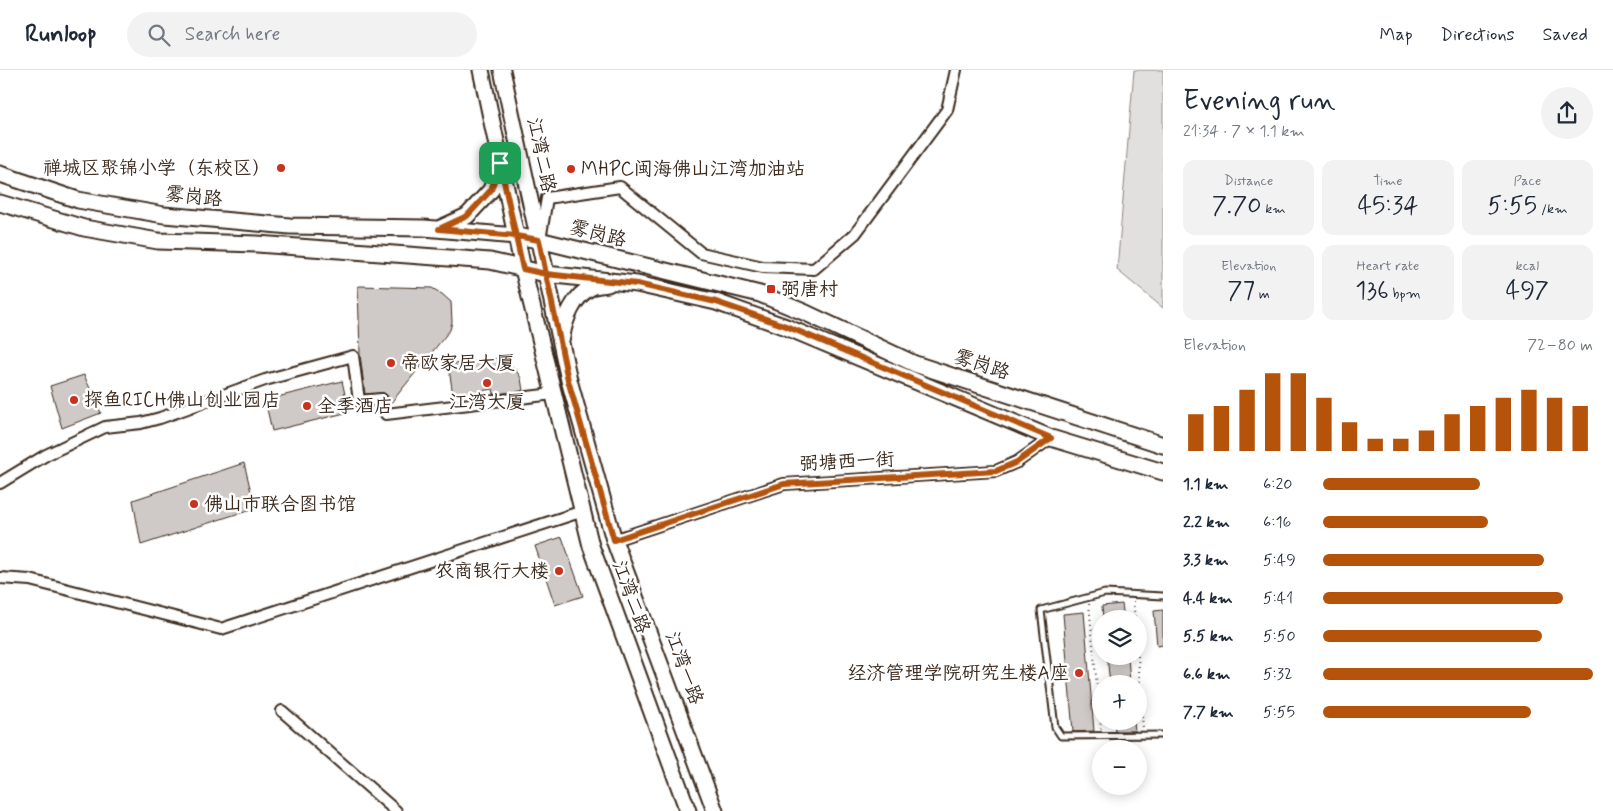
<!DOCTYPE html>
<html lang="en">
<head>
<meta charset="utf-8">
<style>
  body { margin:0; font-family:Mynerve,"LXGW WenKai TC",sans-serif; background:#f2f2f3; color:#1f2937; height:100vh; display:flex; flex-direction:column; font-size:19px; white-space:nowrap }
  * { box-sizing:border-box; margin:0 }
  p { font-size:16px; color:#747a83 }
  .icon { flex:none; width:28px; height:28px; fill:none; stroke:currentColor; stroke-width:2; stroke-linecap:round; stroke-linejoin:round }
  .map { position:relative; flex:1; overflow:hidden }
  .details { display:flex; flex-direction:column; background:#fff; width:450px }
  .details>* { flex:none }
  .tools { position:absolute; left:1092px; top:540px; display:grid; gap:10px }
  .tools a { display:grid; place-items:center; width:55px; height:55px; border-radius:50%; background:#fff; box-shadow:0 2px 12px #0003; font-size:25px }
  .pin { position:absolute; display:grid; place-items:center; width:42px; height:42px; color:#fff; margin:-21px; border-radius:10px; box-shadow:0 2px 8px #0006 }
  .round { display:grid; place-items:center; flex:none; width:52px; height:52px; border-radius:26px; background:#f2f2f3 }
  .headline { display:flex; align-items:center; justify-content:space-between; height:85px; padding:0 20px }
  h1 { font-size:28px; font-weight:600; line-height:38px }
  .metrics { display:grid; grid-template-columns:repeat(3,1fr); gap:8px; height:85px; padding:5px 20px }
  .metrics div { display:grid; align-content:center; border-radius:12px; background:#f2f2f3; text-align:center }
  .metrics b { font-size:25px; font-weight:600 }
  .metrics small { font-size:14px; font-weight:400 }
  .metrics p { font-size:14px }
  .chart { height:140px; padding:10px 20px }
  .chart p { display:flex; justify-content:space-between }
  .chart svg { width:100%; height:90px; margin-top:5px; stroke:#b45309; stroke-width:6 }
  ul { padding:0 20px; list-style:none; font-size:16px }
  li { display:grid; grid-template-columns:80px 60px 1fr; align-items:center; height:38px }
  li i { height:12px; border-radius:6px; background:#b45309 }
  header { display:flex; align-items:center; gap:30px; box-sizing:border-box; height:70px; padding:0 25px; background:#fff; border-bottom:1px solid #e0e1e3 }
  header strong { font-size:24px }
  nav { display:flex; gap:28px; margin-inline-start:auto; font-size:18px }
  .search { width:350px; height:45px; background:#f2f2f3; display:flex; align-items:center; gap:12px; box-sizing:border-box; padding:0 18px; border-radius:28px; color:#747a83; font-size:19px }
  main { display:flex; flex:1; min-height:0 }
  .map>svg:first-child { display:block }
</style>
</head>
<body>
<header>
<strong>Runloop</strong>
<div class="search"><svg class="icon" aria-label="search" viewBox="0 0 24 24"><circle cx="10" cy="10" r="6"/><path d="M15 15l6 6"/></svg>Search here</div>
<nav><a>Map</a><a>Directions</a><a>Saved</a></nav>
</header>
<main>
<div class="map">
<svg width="1163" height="741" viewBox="0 0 1163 741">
  <rect width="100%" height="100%" fill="#fff"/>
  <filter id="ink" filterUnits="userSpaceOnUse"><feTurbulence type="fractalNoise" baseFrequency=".02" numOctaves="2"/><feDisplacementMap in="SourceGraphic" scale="10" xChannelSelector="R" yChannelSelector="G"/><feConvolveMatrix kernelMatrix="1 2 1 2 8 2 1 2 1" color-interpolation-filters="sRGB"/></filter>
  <g filter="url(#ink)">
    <path fill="#e2e0de" stroke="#8e857e" d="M1134,0H1163V238L1117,200Z"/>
    <path fill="#cfcac7" stroke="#3b2a1e" d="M358,216L432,218L442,224L451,232L452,252L450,260L390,334L388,326L384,323L365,324L360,284Z
      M499,288L515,299L521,308L523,321L494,324L493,319L453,325L449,299L454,294Z
      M84,305L101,343L62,358L50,316Z
      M342,311L349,342L272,361L265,330Z
      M244,393L255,438L141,475L133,430Z
      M562,467L583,526L555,535L535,476Z
      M1122,534L1124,549H1103L1102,536Z
      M1163,540V575L1157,576L1154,541Z
      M1084,542L1094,661L1073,662L1063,544Z
      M1107,586H1128L1130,614H1110Z
      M1114,651H1134L1135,661H1115Z"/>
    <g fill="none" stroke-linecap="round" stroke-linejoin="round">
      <defs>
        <path id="service" d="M1163,526L1105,523L1041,540L1055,657L1061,666L1163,665"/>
        <path id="minor" d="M541,164L547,128L620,117L701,183L763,197L814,199L855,164L947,40L956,0
          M0,413L46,385L105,357L141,353L160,348L265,310L353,286L359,331L381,329L386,344L553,324
          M614,470L784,414L996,401L1017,392L1051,368
          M0,508L30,510L221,559L583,441
          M282,641L396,741"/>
        <path id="secondary" d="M481,0L523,199L591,476L688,741
          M502,0L569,310L614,470L715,741
          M0,104L78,130L164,145L290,156L424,158L516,166L539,170L760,224L806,243L915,294L1163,375
          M0,133L84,158L158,171L257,174L490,191L546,204L637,214L716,232L786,257L1051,368L1163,402
          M441,158L467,146L491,120L500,94
          M562,267C564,250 574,225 592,217C596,215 603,215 608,214"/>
      </defs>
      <use href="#service" stroke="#3b2a1e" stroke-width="9"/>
      <use href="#minor" stroke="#3b2a1e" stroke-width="14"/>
      <use href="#secondary" stroke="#3b2a1e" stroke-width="19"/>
      <path stroke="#3b2a1e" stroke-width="2" stroke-dasharray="1 4" stroke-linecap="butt" d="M1133,531L1135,549
        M1089,534L1101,659
        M1138,586L1143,659"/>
      <use href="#service" stroke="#fff" stroke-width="5"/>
      <use href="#minor" stroke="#fff" stroke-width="10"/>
      <use href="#secondary" stroke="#fff" stroke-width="15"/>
    </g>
  </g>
  <g fill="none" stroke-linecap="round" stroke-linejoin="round" filter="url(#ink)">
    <defs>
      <path id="route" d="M500,93L523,199L546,204L568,310L614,470L784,414L996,401L1017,392L1051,368L786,256L716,232L637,214L546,204L539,170L516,166L439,159L467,146L491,120L500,93"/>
    </defs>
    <use href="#route" stroke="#fff" stroke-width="10"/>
    <use href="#route" stroke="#b45309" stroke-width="6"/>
  </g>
  <g fill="#c8321e" stroke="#fff" stroke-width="2">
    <circle cx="281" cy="98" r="5"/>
    <circle cx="571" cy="99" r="5"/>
    <rect x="766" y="214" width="10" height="10" rx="2.5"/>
    <circle cx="391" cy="293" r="5"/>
    <circle cx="487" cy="313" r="5"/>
    <circle cx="74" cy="330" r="5"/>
    <circle cx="307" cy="336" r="5"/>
    <circle cx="194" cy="434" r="5"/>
    <circle cx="559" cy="501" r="5"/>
    <circle cx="1079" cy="603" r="5"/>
  </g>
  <g text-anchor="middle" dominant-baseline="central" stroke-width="5" stroke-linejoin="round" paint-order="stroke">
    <g font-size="19" fill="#3b2a1e" stroke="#fff">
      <text transform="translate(541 85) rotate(78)">江湾二路</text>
      <text transform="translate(194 127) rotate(6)">雾岗路</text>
      <text transform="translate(598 164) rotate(14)">雾岗路</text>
      <text transform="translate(982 295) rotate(18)">雾岗路</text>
      <text transform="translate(847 392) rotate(-3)">弼塘西一街</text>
      <text transform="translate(631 527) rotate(70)">江湾二路</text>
      <text transform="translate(684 598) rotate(70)">江湾一路</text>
    </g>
    <g font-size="19" fill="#3b2a1e" stroke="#fff" text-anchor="start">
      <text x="271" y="98" text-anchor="end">禅城区聚锦小学（东校区）</text>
      <text x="581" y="99">MHPC闽海佛山江湾加油站</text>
      <text x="781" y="219">弼唐村</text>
      <text x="401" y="293">帝欧家居大厦</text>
      <text x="84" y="330">探鱼RICH佛山创业园店</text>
      <text x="487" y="332" text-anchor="middle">江湾大厦</text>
      <text x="317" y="336">全季酒店</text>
      <text x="204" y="434">佛山市联合图书馆</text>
      <text x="549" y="501" text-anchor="end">农商银行大楼</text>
      <text x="1069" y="603" text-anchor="end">经济管理学院研究生楼A座</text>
    </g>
  </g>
</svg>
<div class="tools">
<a><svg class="icon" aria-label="layers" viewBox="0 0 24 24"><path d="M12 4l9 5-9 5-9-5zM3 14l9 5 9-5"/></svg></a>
<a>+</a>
<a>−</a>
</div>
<div class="pin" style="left:500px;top:93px;background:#1e9e55"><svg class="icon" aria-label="arrive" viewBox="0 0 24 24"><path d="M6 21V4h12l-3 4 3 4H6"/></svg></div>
</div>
<section class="details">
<div class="headline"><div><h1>Evening run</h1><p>21:34 · 7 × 1.1 km</p></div><a class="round"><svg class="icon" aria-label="share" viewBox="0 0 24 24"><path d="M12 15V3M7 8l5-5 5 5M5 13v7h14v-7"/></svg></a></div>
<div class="metrics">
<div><p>Distance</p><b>7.70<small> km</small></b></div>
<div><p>Time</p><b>45:34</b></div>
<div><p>Pace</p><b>5:55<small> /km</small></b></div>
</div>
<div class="metrics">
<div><p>Elevation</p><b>77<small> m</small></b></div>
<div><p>Heart rate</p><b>136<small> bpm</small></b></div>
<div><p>kcal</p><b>497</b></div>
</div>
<div class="chart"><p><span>Elevation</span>72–80 m</p>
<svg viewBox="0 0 160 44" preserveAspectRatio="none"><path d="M5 44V26M15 44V22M25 44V14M35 44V6M45 44V6M55 44V18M65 44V30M75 44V38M85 44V38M95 44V34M105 44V26M115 44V22M125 44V18M135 44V14M145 44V18M155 44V22"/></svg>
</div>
<ul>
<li><b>1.1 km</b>6:20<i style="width:58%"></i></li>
<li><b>2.2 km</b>6:16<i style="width:61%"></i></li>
<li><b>3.3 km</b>5:49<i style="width:82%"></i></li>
<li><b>4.4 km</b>5:41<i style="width:89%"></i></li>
<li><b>5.5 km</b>5:50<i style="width:81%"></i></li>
<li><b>6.6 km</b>5:32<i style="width:100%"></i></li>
<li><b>7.7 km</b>5:55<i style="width:77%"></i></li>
</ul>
</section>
</main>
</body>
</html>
